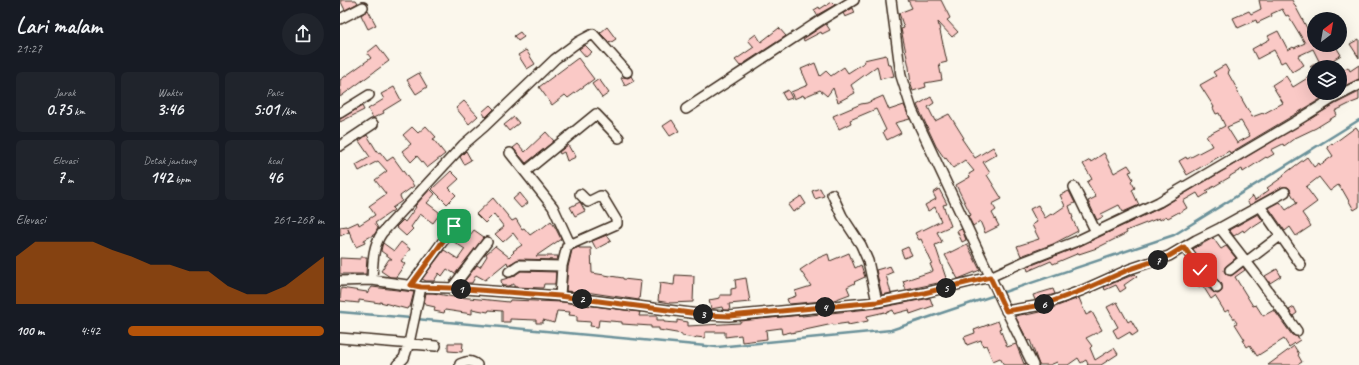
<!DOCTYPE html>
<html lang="id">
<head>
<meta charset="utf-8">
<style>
  body { margin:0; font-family:Caveat,sans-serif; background:#20242c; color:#f1f3f6; height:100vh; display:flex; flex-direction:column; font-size:15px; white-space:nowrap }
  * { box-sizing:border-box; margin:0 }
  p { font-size:13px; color:#9ea1a6 }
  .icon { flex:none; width:22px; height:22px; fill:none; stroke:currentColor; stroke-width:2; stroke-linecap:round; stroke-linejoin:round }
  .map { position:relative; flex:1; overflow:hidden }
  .sheet { display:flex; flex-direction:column; background:#171b24; width:340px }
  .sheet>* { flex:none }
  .needle { width:26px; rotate:31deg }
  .controls { position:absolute; left:967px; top:12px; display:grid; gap:8px }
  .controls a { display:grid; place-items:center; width:40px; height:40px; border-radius:50%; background:#171b24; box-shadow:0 4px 16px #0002; font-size:20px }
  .pin { position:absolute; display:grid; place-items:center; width:34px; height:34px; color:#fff; margin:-17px; border-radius:8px; box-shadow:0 2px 6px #0006 }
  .km { position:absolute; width:20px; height:20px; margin:-10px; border-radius:50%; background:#222; color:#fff; font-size:11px; line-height:20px; text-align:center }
  .round { display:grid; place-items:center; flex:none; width:42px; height:42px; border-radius:21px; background:#20242c }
  .summary { display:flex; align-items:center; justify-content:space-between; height:68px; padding:0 16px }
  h1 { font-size:22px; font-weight:600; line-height:30px }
  .stats { display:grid; grid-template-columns:repeat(3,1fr); gap:6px; height:68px; padding:4px 16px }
  .stats div { display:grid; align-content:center; border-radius:6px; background:#20242c; text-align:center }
  .stats b { font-size:17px; font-weight:600 }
  .stats small { font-size:11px; font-weight:400 }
  .stats p { font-size:11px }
  .chart { height:112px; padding:8px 16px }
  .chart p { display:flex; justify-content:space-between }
  .chart svg { width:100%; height:72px; margin-top:4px; fill:#b45309; opacity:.7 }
  ul { padding:0 16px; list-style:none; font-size:13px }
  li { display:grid; grid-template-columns:64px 48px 1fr; align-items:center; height:30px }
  li i { height:10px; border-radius:5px; background:#b45309 }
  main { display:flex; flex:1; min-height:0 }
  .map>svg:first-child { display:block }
</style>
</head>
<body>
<main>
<section class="sheet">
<div class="summary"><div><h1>Lari malam</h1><p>21:27</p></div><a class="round"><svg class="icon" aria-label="share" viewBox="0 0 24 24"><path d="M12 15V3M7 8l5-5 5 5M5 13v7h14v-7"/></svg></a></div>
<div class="stats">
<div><p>Jarak</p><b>0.75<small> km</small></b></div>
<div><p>Waktu</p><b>3:46</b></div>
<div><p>Pace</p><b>5:01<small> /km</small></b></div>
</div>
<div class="stats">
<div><p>Elevasi</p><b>7<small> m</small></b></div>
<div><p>Detak jantung</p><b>142<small> bpm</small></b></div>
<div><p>kcal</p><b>46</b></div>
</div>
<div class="chart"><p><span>Elevasi</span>261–268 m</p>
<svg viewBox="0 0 160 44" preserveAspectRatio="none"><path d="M0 44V15L10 6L20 6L30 6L40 6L50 11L60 15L70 20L80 20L90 24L100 24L110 33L120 38L130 38L140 33L150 24L160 15V44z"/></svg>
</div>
<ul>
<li><b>100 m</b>4:42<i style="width:100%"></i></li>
</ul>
</section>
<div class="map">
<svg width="1019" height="365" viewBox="0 0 1019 365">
  <rect width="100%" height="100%" fill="#fbf7ec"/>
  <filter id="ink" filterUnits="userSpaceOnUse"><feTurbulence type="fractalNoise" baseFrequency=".025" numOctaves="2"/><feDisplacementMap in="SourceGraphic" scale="8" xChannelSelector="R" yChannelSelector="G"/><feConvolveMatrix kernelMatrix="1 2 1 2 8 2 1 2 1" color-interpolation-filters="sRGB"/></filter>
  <g filter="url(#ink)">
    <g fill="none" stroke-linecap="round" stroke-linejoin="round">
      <path stroke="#6b919a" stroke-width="2.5" d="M0,312L71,318
        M76,319L377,347L551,330L834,235L1019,120"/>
    </g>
    <path fill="#fac9c6" stroke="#3b2a1e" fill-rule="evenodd" d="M0,0H16L18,3L5,10Z
      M568,0H601L610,18L607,20L618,32L612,37L598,22L607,62L599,64L602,80L585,83L586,87L573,91L571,85L569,67L561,29L564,28L559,13L572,8Z
      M919,0H952L968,30L971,29L974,35V45H995L1001,55L991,61L994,67H970L979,61L973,49L958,56L964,65L952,72L945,61L941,63L934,50L917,59L912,49L930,39L928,36L938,31L948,50L953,47L954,48L965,43L948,15L946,16L942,9L931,14L932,16L917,23L916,20L898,28L893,18L909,11L911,14L921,9Z
      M492,2L495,5L477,15L474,10L479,7L480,9L486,5V6Z
      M513,8L515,13L505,17L503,13Z
      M28,10L36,25L28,29L21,15Z
      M486,24L490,30L482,34L481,32L464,41L463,39Z
      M267,27L276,39L270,43L260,33Z
      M439,28L446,36L400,66L395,60L414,47L408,40L416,34L421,42Z
      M180,32L184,37L178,41L174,36Z
      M1019,39V58L1010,44Z
      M37,45L49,61L0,97V80L31,58L27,53Z
      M245,45L252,52L246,57L239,49Z
      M186,50L195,64L187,69L178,55Z
      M546,55L548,65H551L554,76L540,79L537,66L511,85L515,93L498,102L493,88L487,96L480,90L464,97L463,95L454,99L451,92L468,85L461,69L475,63L480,76L486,71L491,76L504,67L508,73L525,62L524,60Z
      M238,58L254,79L228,98L225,95L212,105L199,87Z
      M885,65L889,72L888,73L897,89H896L912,117L923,113V114L943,103L932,85L946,76L953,87L974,74V93H991L890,153L889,151L847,175L839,161L846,157L847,159L853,156L872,146L866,136L885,126L879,113L876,114L873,108L874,107L860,85L876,76L873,72ZM901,121L910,136L897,143L887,127Z
      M1019,65V79L1000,88V72L1008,67L1010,71Z
      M79,73L87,87L76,94L67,80Z
      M291,76L294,81L285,86L281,78L283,77L288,78Z
      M259,79L269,93L262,98L252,84Z
      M54,87L61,100L43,111L44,113L33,118L28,109L44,99L41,94Z
      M448,90L452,98L446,100L442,93Z
      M1019,92V100L1009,104L995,111L997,115L976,128L955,138L944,146L943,144L931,150L934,154L927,158L926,157L903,172L902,169L890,176V177L866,191L868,193L860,198L857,193L843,201L847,208L839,213V212L828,218L826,216L820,220L819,218L796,227L786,231L787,233L757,248L739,254V253L713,264L711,261L688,271L687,267L740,246L822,207L995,104Z
      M543,96L549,110L564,105L570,119L555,123L561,133L547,140L543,132L546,130L536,109L510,120L511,123L499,129L493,116L521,104L527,103Z
      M591,97L594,103L588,107L595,121L609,114L624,138L622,139L635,158L653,147L657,154L643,162L650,173L647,175L662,199L652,204L656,210L652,213L659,226L645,233L640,221L633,226L628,216L631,215L616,185L630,177L629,174L634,171L625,160L613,168L606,158L605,159L596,146L577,105Z
      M124,101L138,116L129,124L116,108Z
      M150,105L154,109L146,117L142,112Z
      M22,106L24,110L0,122V119Z
      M174,117L179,123L169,131L164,125Z
      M332,120L339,131L330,136L323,126Z
      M86,126L96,137L93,139L105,154L87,168L77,156L71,162L62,151L71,144L63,135L72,127L78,133Z
      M1016,127L1019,131V207L1014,210L1002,189V190L998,185L990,191L979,177L966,187L977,202L962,213L971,226L956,236L950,227L945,231L929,208L940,202L946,210L957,203L951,193L950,189L948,187H942L910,205L907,201L913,196L915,200L929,190L927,188L944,176L943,175L967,157L974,167L979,163L980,165L993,156L987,147L992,143L993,144Z
      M206,132L214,141L186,163L173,148L178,144L185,152Z
      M27,135L38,153L40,152L47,161L53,157L74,186L60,196L62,201L52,208L54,210L35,223L38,228L35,234L24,240L25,243L16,247L8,229L9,232L0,236V227L7,226V227L18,222L19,225L35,215L29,206L46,194L35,180L47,171L38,161L19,171L16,165L30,157L19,141Z
      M228,145L232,152L233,151L236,157L227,161L224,152L220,154L219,152Z
      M126,151L131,160L124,164L120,157Z
      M764,153L774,173L788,165L792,171L789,172L793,179L791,181L795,188L792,190L799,205L783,212L779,205L761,214L763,217L757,220L748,201L756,197L747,182L752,179L743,164L750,160L751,162Z
      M111,171L119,179L109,188L116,195L107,204L92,189Z
      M480,188L484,196L475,199L472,191Z
      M90,189L95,194L87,203L99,212V215L93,223L80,214L71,227L73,229L66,236L56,227L63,220L65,222L76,207L75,206Z
      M599,189L607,204L603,205L611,226L597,232L602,242L595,245L607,281L566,290L563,281L593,271L590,264L592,263L581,239L579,240L575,233L583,229V230L601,221L595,207L588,211L585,205L596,199L593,193Z
      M729,191L735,203L729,206L733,218H732L738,231L713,244L681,256L677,246L699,239L692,225L697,222L690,209L698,205L705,218L711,214L712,215L725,206L720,195Z
      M180,193L188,203L181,208L173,199Z
      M461,196L466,204L453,212L448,205Z
      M153,198L172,221L176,219L182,229L184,228L190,235L200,228L201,229L211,221L215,227L221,239L196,256H218L217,260L179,259L168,265L167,262L145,280L136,275L132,283H123L137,265L140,267L147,256L146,254L155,246L169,257L174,252L173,251L182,245L173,233L163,242L155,234L164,227L154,214L145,223L136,214Z
      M240,202L245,211L235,216L230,207Z
      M918,214L923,221L912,228L911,226L904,232L903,230L894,236L889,230Z
      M120,227L130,235L134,230L144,237L115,274L107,269L102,276L99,273L94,281H86L82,279L104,250L118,259L125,249L111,240Z
      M622,229L626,240L622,242L617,231Z
      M267,235L271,241L256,249L252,241Z
      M873,238L881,249L886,246L896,258L885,267L884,271L886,274L891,276L903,267L905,270L895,277L913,306L916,305L923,316L934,310L952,335L958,337L960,340L949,347L944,339L917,356L910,345L907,347L903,340H905L895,324L897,323L888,310L885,312L875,296L871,299L863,286L859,288L851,275L855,272L863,283L874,293L878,294L882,291V284L872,275L853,249Z
      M61,242L70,249L61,261L65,264L56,277H50L41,271L49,259H52L41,251L42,246L43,243L54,251Z
      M627,244L640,270L618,279L605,255Z
      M239,247V248H251L252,273L283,278V279L301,281L299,300L246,292V293L226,291L228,267L232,250Z
      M568,247L572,255L564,258L561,250Z
      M509,253L515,268L521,265L525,277L514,282L515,283L507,287L510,294L494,300L449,304L447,299L456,296L455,291L471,286L460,270L478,258L488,254L490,261Z
      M20,257H27L26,274H0V258L21,259Z
      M550,266L553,272L546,275L551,293L542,295L536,270Z
      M937,269L941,276L930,283L925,276Z
      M181,271L216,272L215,284H204L203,288L174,287V284L168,286H162L161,280L175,276V275Z
      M795,274L797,276L784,285L786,288L780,292L776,285L765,290L764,287Z
      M335,275L354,276L353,302L330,303L318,301L320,283L334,285Z
      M406,278L410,302L389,304L390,310H383L382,307L371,309L369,300L380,298V295H391V289L396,288L395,280Z
      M32,287L74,292L70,307H68L67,309L40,302V303L19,300V303L0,301L1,288L27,292V294Z
      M713,289L715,294L695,300L693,295Z
      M86,293H93L119,298V297L169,302L170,300L222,302L300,312L299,316H317V320H324V322L337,323V320L348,322V326L400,323V321L462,315V316L538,308L590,298L593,306L570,314L569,310L554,314L553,310L546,313L545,312L527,316L528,321L508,325V323L493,325V324L451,333V332L442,334L441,328L426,330L427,339L402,342L401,335L385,337V332H365V338L356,337L355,338L342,336V334L319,330V328H311V326L282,324V322L259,320L258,327L250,326L251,322L237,321V316L229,315L230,312L217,311L214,323L203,320V323H196V320L170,319V322H162V311L149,310L148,312L132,309V314L105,310L104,313L94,311L95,307L86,305V303H84Z
      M739,298L746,315L752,312L762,330L746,338L752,346L750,348L755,360L774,348L778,354L761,365H747L748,364L746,360L741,363L738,358L728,365H718L717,362L710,365H699L690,340L688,341L675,316L685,314L686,315L704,311Z
      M777,302L788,322L791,320L798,332L792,336L790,332L778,339L773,330L778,327L767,307Z
      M954,307L957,313L953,316L949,310Z
      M658,321L661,328L660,329L667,347L676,344L684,364L685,363L686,365H664L660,358L653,361L646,345L643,346L641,340L627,345L624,337L635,333L634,330Z
      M108,343H123L122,352L108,351Z
      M954,346L959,354L958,355L962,362L957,365H928Z"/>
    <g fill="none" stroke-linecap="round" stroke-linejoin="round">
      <defs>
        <path id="minor" d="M551,0L561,76L572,110L666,310L693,365
          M0,19L23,7
          M346,109L481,20L514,0
          M0,113L29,95
          M0,146L33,124
          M170,153L213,207L230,244
          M185,172L256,114L279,138
          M734,187L756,232
          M492,194L502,216L521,245L528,261L537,302
          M920,206L961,265
          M880,228L915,273L957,331
          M844,247L868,279L874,284L877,288
          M906,262L940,236
          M222,266L227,246L277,224V221L262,196H260L248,202L240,194
          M890,270L904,259
          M169,272L179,265L222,266L220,296
          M32,280C33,264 32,247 42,233L123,145L145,126L215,59L238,42L253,34L287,72
          M0,281L32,280L81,287L112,288L220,296L366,315L389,316L537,302L584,293L650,277L683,262L737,241L819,202L955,122L992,99L1019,85
          M71,285L114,226
          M112,288L147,242
          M666,311L702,305L743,290L790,269L829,256L856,240L880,228L945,192
          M0,338L96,346
          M120,364C127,361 131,360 137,365
          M57,365L64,358L69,343L81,287"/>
      </defs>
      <use href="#minor" stroke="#3b2a1e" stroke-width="12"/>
      <use href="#minor" stroke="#fbf7ec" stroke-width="9"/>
    </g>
  </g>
  <g fill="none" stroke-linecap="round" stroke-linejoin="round" filter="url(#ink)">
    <defs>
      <path id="route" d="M114,226L71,285L81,287L112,288L220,296L366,315L389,316L537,302L584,293L650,277L666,311L702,305L743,290L790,269L829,256L844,247L860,270"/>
    </defs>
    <use href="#route" stroke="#fff" stroke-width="8"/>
    <use href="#route" stroke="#b45309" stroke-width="5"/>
  </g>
</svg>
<div class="controls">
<a><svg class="needle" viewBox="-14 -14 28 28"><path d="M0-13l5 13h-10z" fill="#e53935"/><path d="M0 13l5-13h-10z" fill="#9ea1a6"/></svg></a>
<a><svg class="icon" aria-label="layers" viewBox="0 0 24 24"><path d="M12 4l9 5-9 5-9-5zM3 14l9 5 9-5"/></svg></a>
</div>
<div class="pin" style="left:114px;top:226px;background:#1e9e55"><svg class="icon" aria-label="arrive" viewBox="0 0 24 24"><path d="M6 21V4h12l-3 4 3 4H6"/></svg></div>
<div class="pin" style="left:860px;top:270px;background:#d93025"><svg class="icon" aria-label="check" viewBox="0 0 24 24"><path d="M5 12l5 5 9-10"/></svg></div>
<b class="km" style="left:121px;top:289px">1</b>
<b class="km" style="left:242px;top:299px">2</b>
<b class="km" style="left:363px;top:314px">3</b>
<b class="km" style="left:485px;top:307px">4</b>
<b class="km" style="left:606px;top:288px">5</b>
<b class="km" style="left:704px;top:304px">6</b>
<b class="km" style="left:818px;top:260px">7</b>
</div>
</main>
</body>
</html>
